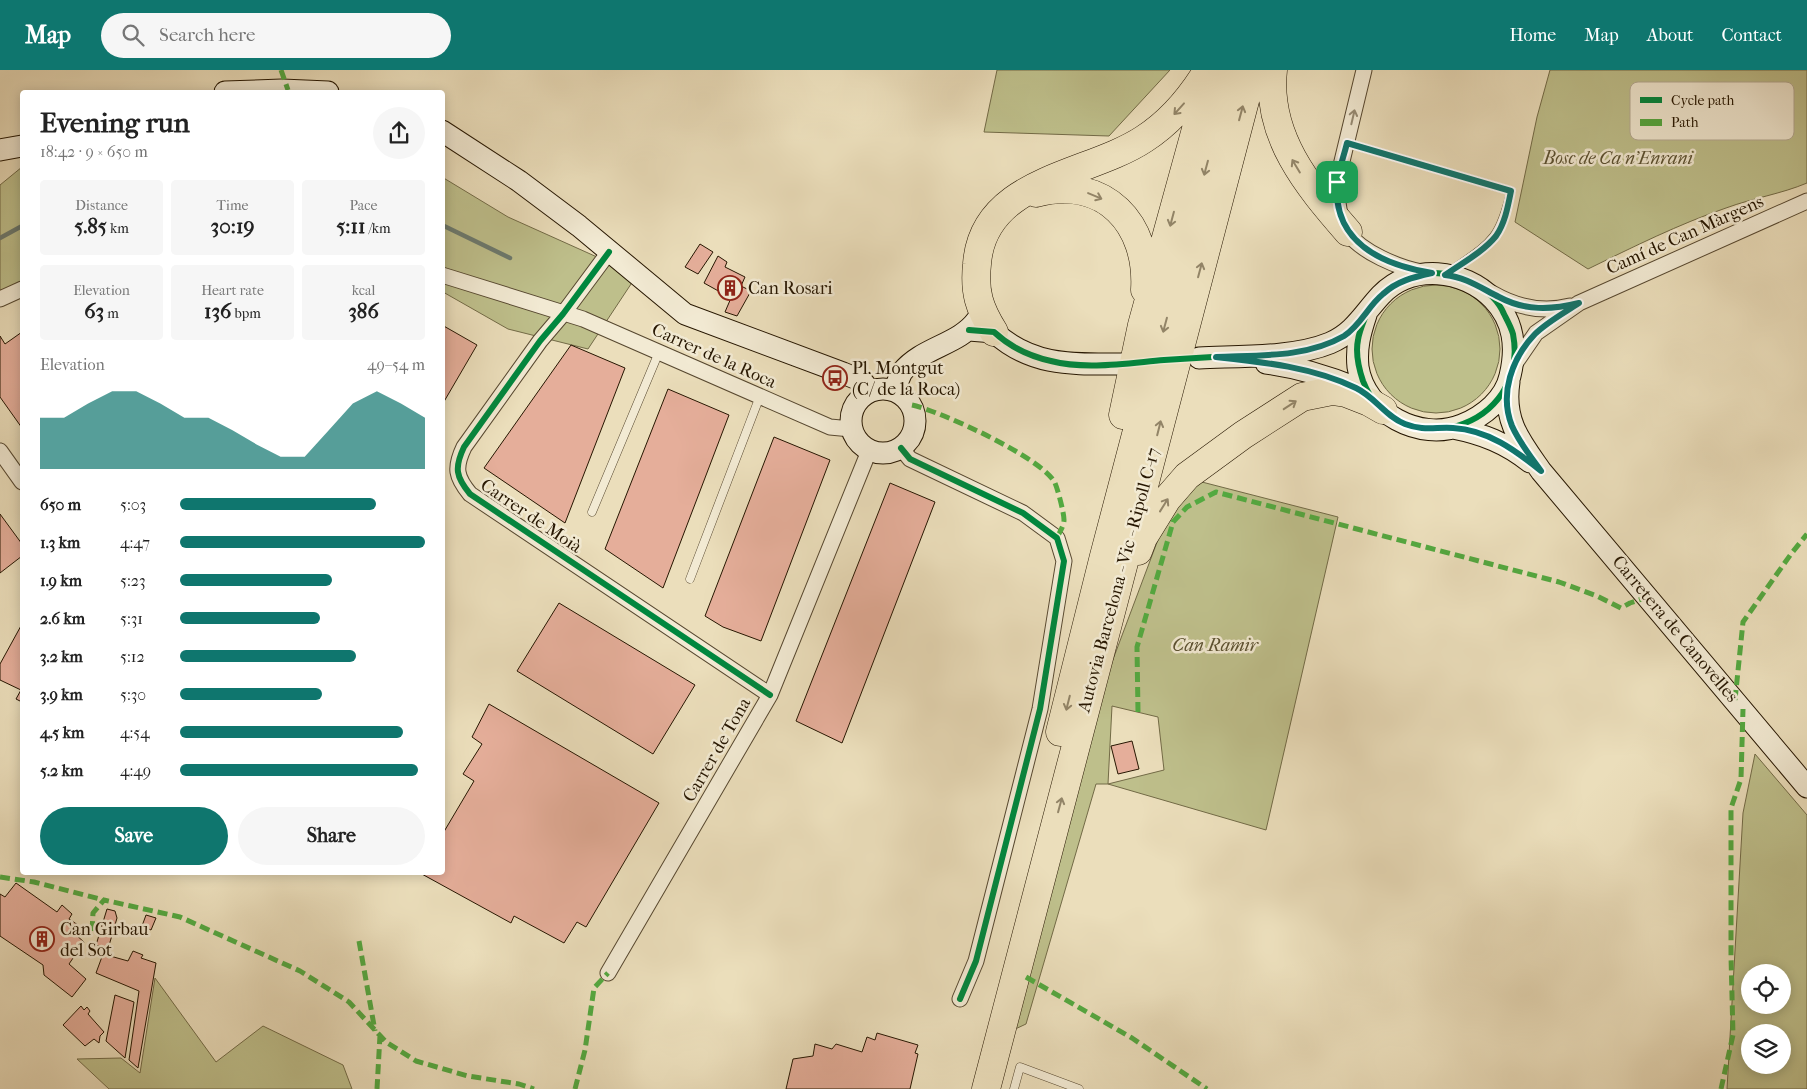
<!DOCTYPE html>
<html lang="en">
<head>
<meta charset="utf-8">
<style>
  body { margin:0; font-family:"IM FELL French Canon",serif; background:#f6f6f6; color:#222; height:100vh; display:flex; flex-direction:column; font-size:19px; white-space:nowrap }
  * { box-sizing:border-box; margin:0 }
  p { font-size:16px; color:#767676 }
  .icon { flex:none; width:28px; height:28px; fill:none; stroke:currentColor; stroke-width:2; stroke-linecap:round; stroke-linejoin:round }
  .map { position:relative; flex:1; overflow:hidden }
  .drawer { position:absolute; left:20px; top:20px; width:425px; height:785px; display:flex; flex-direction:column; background:#fff; border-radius:5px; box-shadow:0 2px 12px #0003 }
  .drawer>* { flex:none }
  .fabs { position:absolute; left:1741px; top:894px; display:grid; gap:10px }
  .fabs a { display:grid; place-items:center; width:50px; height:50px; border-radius:50%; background:#fff; box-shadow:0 2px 12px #0003; font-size:25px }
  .pin { position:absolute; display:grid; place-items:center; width:42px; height:42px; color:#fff; margin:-21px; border-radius:10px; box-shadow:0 2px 8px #0006 }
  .round { display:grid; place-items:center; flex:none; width:52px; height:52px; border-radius:26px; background:#f6f6f6 }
  .overview { display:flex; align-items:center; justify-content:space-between; height:85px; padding:0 20px }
  h1 { font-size:28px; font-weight:800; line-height:38px }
  .stats { display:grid; grid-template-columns:repeat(3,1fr); gap:8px; height:85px; padding:5px 20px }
  .stats div { display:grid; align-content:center; border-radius:5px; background:#f6f6f6; text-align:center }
  .stats b { font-size:21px; font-weight:800 }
  .stats small { font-size:14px; font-weight:400 }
  .stats p { font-size:14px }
  .chart { height:140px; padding:10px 20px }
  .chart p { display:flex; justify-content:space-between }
  .chart svg { width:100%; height:90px; margin-top:5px; fill:#0f766e; opacity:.7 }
  .button { display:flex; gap:10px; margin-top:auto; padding:10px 20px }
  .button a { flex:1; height:58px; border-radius:30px; background:#0f766e; color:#fff; font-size:20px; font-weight:800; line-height:58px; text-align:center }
  .button a+a { background:#f6f6f6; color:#222 }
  ul { padding:0 20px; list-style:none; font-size:16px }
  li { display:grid; grid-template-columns:80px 60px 1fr; align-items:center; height:38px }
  li i { height:12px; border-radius:6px; background:#0f766e }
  header { display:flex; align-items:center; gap:30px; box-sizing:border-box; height:70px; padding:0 25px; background:#0f766e; color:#fff }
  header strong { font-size:24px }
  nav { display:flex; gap:28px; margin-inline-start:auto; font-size:18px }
  .search { width:350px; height:45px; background:#f6f6f6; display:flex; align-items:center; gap:12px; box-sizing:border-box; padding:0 18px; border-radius:28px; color:#767676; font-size:19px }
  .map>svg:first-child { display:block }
</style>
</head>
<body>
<header>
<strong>Map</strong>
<div class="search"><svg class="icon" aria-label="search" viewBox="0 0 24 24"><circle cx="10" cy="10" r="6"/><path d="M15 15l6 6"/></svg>Search here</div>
<nav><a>Home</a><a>Map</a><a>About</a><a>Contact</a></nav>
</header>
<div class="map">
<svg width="1807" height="1019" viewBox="0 0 1807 1019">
  <rect width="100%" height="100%" fill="#ebdebb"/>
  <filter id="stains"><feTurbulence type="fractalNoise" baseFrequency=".004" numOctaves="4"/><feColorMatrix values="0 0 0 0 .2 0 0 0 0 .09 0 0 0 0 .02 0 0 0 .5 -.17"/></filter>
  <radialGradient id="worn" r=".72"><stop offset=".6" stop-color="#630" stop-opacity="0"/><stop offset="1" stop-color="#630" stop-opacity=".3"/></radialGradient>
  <path fill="#bebf8b" stroke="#726a46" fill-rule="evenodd" d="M997,0H1170L1109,66L984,62Z
    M1550,0H1807V113C1781,124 1753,128 1726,138C1679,154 1633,177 1588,199L1515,152L1537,47Z
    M22,97V215L0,220V115Z
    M442,107L508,147L637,205L588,279L508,259L443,222Z
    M1372 279a64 64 0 1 1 128 0a64 64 0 1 1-128 0Z
    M1198,411L1338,447L1266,760L1108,714H1096L1026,954L1011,961L1097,632L1168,443ZM1112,636L1158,647L1164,700L1108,714Z
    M1755,684L1807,745V1019H1727L1743,743ZM1750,902H1782V935H1750ZM1750,962H1782V995H1750Z
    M155,908L216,992L263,956L343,995L352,1019H109L77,989L121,988L140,1003Z"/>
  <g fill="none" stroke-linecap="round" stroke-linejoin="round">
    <path stroke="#6b796e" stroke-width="4.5" d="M442,155L510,188
      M0,168L22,156"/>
  </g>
  <path fill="#e5ae9a" stroke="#261601" d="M700,174L713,182L698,204L685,197Z
    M718,186L727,192L725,197L745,207L741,216L751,221L737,246L725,242L731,228L704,213Z
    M442,255L477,275L442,335Z
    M22,262V358L0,327V266L5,274Z
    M571,275L625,298L565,453L484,398Z
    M668,319L729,345L663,518L605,479Z
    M774,367L830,390L761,571L723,557L705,546Z
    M890,413L935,432L842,673L796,651Z
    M0,444L22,474V486L0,503Z
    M559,533L695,615L653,684L517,601Z
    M22,554V632L16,629L21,620L0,610V594Z
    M489,634L659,733L586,857L577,852L564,873L514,846L511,853L420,803L442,802V765L474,711L463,704L482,674L472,667Z
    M1132,671L1139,699L1118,704L1111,676Z
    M16,813L57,842L62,835L72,844L69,849L81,857L76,865L84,872L69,894L86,909L72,927L44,905L43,895L0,866V824L5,827Z
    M107,839L115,841L117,848L108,879L96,875Z
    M146,845L156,848L151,860L142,856Z
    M133,881L143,885L141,888L156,893L138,998L129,990L139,921L96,903L103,884L128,891Z
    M115,925L134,932L125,988L106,971Z
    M81,936L84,940L87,937L90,941L88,944L104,962L100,966L99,973L94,969L85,976L63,955Z
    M877,963L918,975L915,983L918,984L910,1019H786L793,989L813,986L815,974L832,979L836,974L862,982L867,967L875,970Z"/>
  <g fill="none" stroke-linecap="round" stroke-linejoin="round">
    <defs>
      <path id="lane" d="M1347,73L1511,121C1499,172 1490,173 1449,202
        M592,442L659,282
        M690,509L760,326
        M1014,1019L1020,997L1079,1019"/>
      <path id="street" d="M1364,0L1337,112C1337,127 1338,148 1347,162C1361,182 1399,198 1422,202
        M609,182L563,244L540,271L464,377C454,398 456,407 470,424L770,625
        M442,205L583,249L830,357L851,359
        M1492,223C1516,237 1542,243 1570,236
        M0,229L22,219
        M1514,295L1536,263L1579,233L1807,131
        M901,378L910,389L1023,443L1057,468L1064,491L1040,639L976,891L960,929
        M0,381L22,412
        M608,903L770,625L869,381"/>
      <path id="secondary" d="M225,22L282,20L328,22
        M442,61L519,111L579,156L685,244L843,303L862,311L870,321
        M0,80L22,76
        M969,260L994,262C1032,297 1074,294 1122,294
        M1199,288C1238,286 1294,288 1330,273C1354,263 1364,243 1381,225C1412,193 1464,199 1493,229C1514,251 1517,277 1510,306C1505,329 1484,346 1462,355C1420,372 1365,343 1358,297C1356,278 1360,263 1366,245
        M1266,293C1297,297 1327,306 1356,318
        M1509,312C1503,351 1520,371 1541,401L1807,717
        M851 351a32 32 0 1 1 64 0a32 32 0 1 1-64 0Z
        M894,320C897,315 899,307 902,302C922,277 959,275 977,250
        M1453,358C1483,364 1506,373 1530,392"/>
      <path id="highway" d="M1273,0C1266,66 1307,115 1348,162
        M1036,123C1105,105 1149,154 1145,220
        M994,262C979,238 974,222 977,194C983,109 1088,106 1144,69C1169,53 1188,31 1204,6
        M1123,345L1142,255L1201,41L1210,0
        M1138,481L1143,468L1167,429L1187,406L1243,365L1302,327L1332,321L1346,323L1369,332L1383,340
        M1060,662L1104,486L1232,0
        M986,1019L1253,0"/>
    </defs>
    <use href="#lane" stroke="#574830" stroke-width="9"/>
    <use href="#street" stroke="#574830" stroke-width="17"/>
    <use href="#secondary" stroke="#261601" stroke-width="23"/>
    <use href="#highway" stroke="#261601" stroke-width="29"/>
    <use href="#lane" stroke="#f2ead3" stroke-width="8"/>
    <use href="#street" stroke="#f2ead3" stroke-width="15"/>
    <use href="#secondary" stroke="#f2ead3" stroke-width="21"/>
    <use href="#highway" stroke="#ebdebb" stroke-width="28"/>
    <path stroke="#53a940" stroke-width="5" stroke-dasharray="10 5" stroke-linecap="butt" d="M281,0L288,20
      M912,335C940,341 1043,388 1055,413C1058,420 1064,443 1064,450C1064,456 1059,463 1057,468
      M1735,630L1743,552L1791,484L1807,464
      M1138,642L1137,577L1173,452L1187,437L1216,422L1559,512L1597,526L1621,538L1630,533L1648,527
      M0,807L34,812L104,830
      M92,861L93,843L104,830L180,847L300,901L349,932L386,972L416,991L468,1006L519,1014L534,1019
      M359,871L375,961
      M1026,907L1132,968L1207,1019
      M377,1019L380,965
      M575,1019L585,980L594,918L608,903
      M1721,1019L1733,965L1731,886V738L1741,709L1743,639"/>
    <defs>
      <path id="cycleway" d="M609,182L563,244L540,271L464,377C454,398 456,407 470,424L770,625
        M969,260L994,262C1010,277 1029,286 1051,291C1086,300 1128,293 1164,290C1207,287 1250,285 1293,282C1314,278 1335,273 1352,260C1364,250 1371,236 1381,225C1393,213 1415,204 1432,203C1459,202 1493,218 1504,244C1507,250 1511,257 1513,264C1531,359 1397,398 1363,311C1359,299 1355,284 1358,270C1359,262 1363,253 1366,245
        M901,378L910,389L1023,443L1057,468L1064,491L1040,639L976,891L960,929"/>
    </defs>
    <use href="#cycleway" stroke="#f2ead3" stroke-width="9"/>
    <use href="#cycleway" stroke="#00873e" stroke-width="6"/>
  </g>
  <defs><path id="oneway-shaft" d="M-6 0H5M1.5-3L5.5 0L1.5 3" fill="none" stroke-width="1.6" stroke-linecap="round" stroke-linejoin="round" transform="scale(1.25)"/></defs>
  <g stroke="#928467">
    <use href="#oneway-shaft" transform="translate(1179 39) rotate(132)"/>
    <use href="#oneway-shaft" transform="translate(1241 43) rotate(-75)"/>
    <use href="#oneway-shaft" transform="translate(1296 96) rotate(-121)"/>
    <use href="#oneway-shaft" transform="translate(1206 98) rotate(105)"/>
    <use href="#oneway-shaft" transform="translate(1095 126) rotate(23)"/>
    <use href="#oneway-shaft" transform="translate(1172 149) rotate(105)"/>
    <use href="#oneway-shaft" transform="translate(1200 200) rotate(-75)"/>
    <use href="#oneway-shaft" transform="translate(1165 255) rotate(105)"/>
    <use href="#oneway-shaft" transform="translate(1290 335) rotate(-33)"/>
    <use href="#oneway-shaft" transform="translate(1159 358) rotate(-76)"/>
    <use href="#oneway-shaft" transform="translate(1164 435) rotate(-58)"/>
    <use href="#oneway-shaft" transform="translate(1068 633) rotate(104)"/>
    <use href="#oneway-shaft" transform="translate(1060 735) rotate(-75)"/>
  </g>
  <use stroke="#968b74" href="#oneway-shaft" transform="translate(1353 47) rotate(-77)"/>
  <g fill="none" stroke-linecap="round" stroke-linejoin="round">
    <defs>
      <path id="route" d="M1347,73L1511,121C1508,136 1505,153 1496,166C1483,182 1462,193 1445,205C1465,207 1481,218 1499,227C1525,241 1551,240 1579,233C1564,243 1547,252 1535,264C1512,288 1499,324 1512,356C1519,372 1531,387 1541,401C1515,380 1488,360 1453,358C1435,357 1423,361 1405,354C1385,346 1375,327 1356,318C1312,297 1263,292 1216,287C1258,285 1306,288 1344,266C1361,255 1368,236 1383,224C1397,211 1414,207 1432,203C1383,195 1333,173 1337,114C1338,101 1344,86 1347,73Z"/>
    </defs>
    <use href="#route" stroke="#fff" stroke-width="10"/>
    <use href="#route" stroke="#0f766e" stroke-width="6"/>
  </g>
  <defs>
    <symbol id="building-ring" viewBox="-11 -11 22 22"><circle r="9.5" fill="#f2ead3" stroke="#8f2418" stroke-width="1.5"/><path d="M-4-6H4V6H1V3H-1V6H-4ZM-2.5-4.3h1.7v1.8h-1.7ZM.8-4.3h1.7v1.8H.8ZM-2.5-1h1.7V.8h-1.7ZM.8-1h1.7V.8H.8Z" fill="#8f2418"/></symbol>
    <symbol id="bus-ring" viewBox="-11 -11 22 22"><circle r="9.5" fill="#f2ead3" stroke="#8f2418" stroke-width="1.5"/><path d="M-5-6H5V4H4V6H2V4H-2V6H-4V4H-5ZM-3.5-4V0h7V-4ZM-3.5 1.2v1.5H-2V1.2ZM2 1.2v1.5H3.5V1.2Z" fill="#8f2418"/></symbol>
  </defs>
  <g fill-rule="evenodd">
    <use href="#building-ring" x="716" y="204" width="28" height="28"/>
    <use href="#bus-ring" x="821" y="294" width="28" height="28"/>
    <use href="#building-ring" x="28" y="855" width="28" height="28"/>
  </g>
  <g text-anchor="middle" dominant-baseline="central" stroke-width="5" stroke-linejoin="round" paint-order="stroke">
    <g font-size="18" font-style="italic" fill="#5b5131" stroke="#f2ead3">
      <text x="1618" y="88">Bosc de Ca n'Enrani</text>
      <text x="1215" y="575">Can Ramir</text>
    </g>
    <g font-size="18" fill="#261601" stroke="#f2ead3">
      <text transform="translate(1685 165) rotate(-24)">Camí de Can Màrgens</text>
      <text transform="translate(714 286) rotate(24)">Carrer de la Roca</text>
      <text transform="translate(531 446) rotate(34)">Carrer de Moià</text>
      <text transform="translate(1119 510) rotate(-75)">Autovia Barcelona - Vic - Ripoll C-17</text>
      <text transform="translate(1675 559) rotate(50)">Carretera de Canovelles</text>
      <text transform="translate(717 680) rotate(-60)">Carrer de Tona</text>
    </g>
    <g font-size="18" fill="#261601" stroke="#f2ead3" text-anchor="start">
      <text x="748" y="218">Can Rosari</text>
      <text x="852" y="298">Pl. Montgut<tspan x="852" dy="21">(C/ de la Roca)</tspan></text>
      <text x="60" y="859">Can Girbau<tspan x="60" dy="21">del Sot</tspan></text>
    </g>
  </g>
  <rect x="1630" y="12" width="164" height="58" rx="8" fill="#f2ead3" stroke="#b5aa94" stroke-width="1"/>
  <rect x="1640" y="27" width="22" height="6" fill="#00873e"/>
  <rect x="1640" y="49" width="22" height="7" fill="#53a940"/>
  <g font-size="14" fill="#261601">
    <text x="1671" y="35">Cycle path</text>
    <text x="1671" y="57">Path</text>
  </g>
  <rect width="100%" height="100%" filter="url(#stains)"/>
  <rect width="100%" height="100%" fill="url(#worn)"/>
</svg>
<div class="fabs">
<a><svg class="icon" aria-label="locate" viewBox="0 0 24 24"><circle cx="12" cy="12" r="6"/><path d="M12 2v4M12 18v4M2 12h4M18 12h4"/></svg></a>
<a><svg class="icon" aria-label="layers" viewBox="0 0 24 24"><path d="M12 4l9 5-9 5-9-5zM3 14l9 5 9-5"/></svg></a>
</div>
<div class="pin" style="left:1337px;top:112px;background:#1e9e55"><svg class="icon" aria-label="arrive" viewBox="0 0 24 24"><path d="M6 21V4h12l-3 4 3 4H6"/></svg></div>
<section class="drawer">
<div class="overview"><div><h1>Evening run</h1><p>18:42 · 9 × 650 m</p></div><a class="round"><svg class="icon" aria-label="share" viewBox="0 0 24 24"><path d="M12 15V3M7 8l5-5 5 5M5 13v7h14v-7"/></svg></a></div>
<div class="stats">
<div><p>Distance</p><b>5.85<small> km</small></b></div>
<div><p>Time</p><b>30:19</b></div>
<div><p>Pace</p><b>5:11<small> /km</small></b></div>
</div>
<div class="stats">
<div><p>Elevation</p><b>63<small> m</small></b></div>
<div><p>Heart rate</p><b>136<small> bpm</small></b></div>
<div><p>kcal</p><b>386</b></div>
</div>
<div class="chart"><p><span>Elevation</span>49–54 m</p>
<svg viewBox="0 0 160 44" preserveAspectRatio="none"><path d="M0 44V19L10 19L20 12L30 6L40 6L50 12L60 19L70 19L80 25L90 32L100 38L110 38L120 25L130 12L140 6L150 12L160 19V44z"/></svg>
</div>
<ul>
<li><b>650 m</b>5:03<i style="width:80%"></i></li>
<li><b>1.3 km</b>4:47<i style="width:100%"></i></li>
<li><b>1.9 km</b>5:23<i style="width:62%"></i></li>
<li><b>2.6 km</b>5:31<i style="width:57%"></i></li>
<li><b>3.2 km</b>5:12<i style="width:72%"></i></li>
<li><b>3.9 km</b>5:30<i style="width:58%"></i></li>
<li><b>4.5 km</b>4:54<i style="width:91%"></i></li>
<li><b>5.2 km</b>4:49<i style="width:97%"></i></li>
</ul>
<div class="button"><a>Save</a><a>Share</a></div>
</section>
</div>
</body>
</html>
